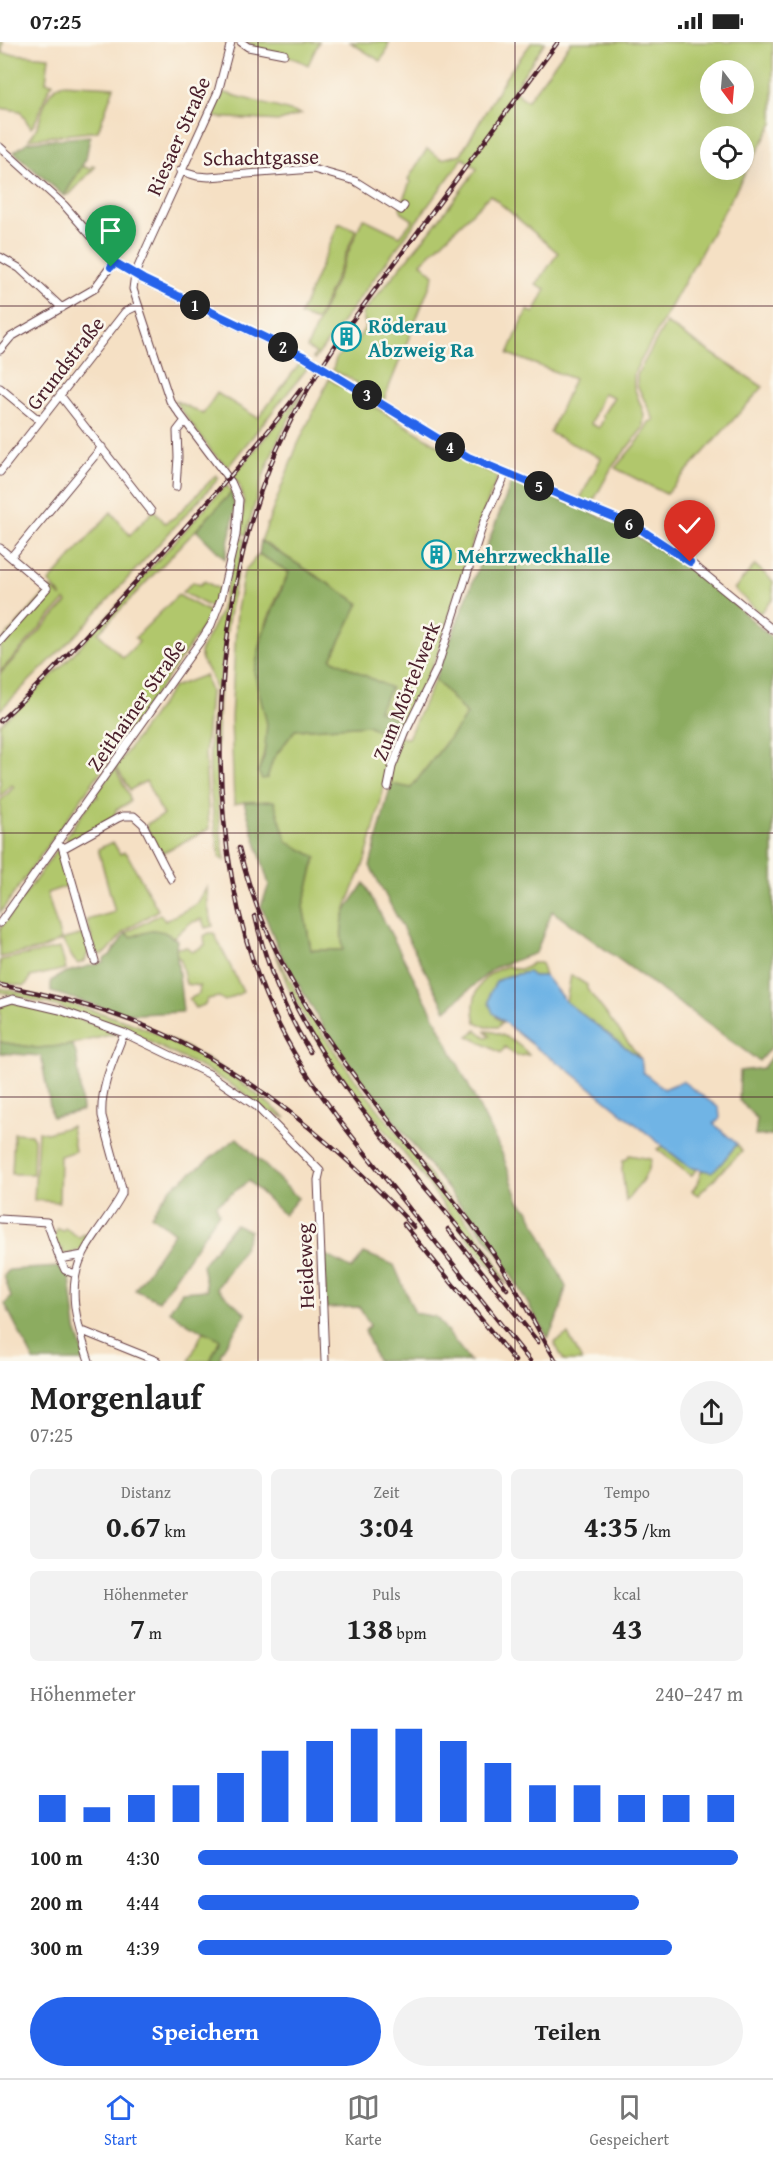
<!DOCTYPE html>
<html lang="de">
<head>
<meta charset="utf-8">
<style>
  body { margin:0; font-family:"Gentium Book Plus",serif; background:#f2f2f2; color:#222; height:100vh; display:flex; flex-direction:column; font-size:22px; white-space:nowrap }
  * { box-sizing:border-box; margin:0 }
  p { font-size:20px; color:#767676 }
  .icon { flex:none; width:33px; height:33px; fill:none; stroke:currentColor; stroke-width:2; stroke-linecap:round; stroke-linejoin:round }
  .map { position:relative; height:1319px; overflow:hidden }
  .drawer { display:flex; flex-direction:column; background:#fff; flex:1 }
  .drawer>* { flex:none }
  .needle { width:39px; rotate:164deg }
  .controls { position:absolute; left:700px; top:18px; display:grid; gap:12px }
  .controls a { display:grid; place-items:center; width:54px; height:54px; border-radius:50%; background:#fff; box-shadow:0 6px 24px #0002; font-size:30px }
  .pin { position:absolute; display:grid; place-items:center; width:51px; height:51px; color:#fff; margin:-62px -26px; border-radius:50% 50% 50% 0; rotate:-45deg; box-shadow:0 0 6px #0007 }
  .pin .icon { rotate:45deg }
  .km { position:absolute; width:30px; height:30px; margin:-15px; border-radius:50%; background:#222; color:#fff; font-size:16px; line-height:30px; text-align:center }
  .round { display:grid; place-items:center; flex:none; width:63px; height:63px; border-radius:32px; background:#f2f2f2 }
  .summary { display:flex; align-items:center; justify-content:space-between; height:102px; padding:0 30px }
  h1 { font-size:33px; font-weight:600; line-height:45px }
  .stats { display:grid; grid-template-columns:repeat(3,1fr); gap:9px; height:102px; padding:6px 30px }
  .stats div { display:grid; align-content:center; border-radius:9px; background:#f2f2f2; text-align:center }
  .stats b { font-size:30px; font-weight:600 }
  .stats small { font-size:16px; font-weight:400 }
  .stats p { font-size:16px }
  .chart { height:168px; padding:12px 30px }
  .chart p { display:flex; justify-content:space-between }
  .chart svg { width:100%; height:108px; margin-top:6px; stroke:#2563eb; stroke-width:6 }
  .cta { display:flex; gap:12px; margin-top:auto; padding:12px 30px }
  .cta a { flex:1; height:69px; border-radius:36px; background:#2563eb; color:#fff; font-size:24px; font-weight:600; line-height:69px; text-align:center }
  .cta a+a { background:#f2f2f2; color:#222 }
  ul { padding:0 30px; list-style:none; font-size:20px }
  li { display:grid; grid-template-columns:96px 72px 1fr; align-items:center; height:45px }
  li i { height:15px; border-radius:8px; background:#2563eb }
  .status { display:flex; justify-content:space-between; align-items:center; height:42px; padding:0 30px; background:#fff; direction:ltr }
  .status svg { height:16px; fill:currentColor }
  .tab-bar { display:flex; justify-content:space-around; align-items:center; height:84px; border-top:2px solid #e0e0e0; background:#fff; font-size:16px; color:#767676 }
  .tab-bar a { display:grid; justify-items:center; gap:3px }
  .tab-bar .on { color:#2563eb }
  .map>svg:first-child { display:block }
</style>
</head>
<body>
<div class="status"><b>07:25</b><svg viewBox="0 0 49 12"><path d="M0 12V9h3v3zM5 12V6h3v6zM10 12V3h3v9zM15 12V0h3v12zM26 1h20v11H26zM47 4h2v5h-2z"/></svg></div>
<div class="map">
<svg width="773" height="1319" viewBox="0 0 773 1319">
  <rect width="100%" height="100%" fill="#fbf7ec"/>
  <filter id="ink" filterUnits="userSpaceOnUse"><feTurbulence type="fractalNoise" baseFrequency=".0167" numOctaves="2"/><feDisplacementMap in="SourceGraphic" scale="12" xChannelSelector="R" yChannelSelector="G"/><feConvolveMatrix kernelMatrix="1 2 1 2 8 2 1 2 1" color-interpolation-filters="sRGB"/></filter>
  <filter id="wash" filterUnits="userSpaceOnUse"><feTurbulence type="fractalNoise" baseFrequency=".008" numOctaves="4" result="noise"/><feDisplacementMap in="SourceGraphic" scale="24" xChannelSelector="R" yChannelSelector="G"/><feGaussianBlur stdDeviation="1.35" result="paint"/><feColorMatrix in="noise" values="0 0 0 0 0 0 0 0 0 0 0 0 0 0 0 0 0 1.4 0 .05"/><feComposite in="paint" operator="in"/></filter>
  <g filter="url(#wash)">
    <rect width="100%" height="100%" fill="#f5e0c4"/>
    <path fill="#b1c76c" stroke="#7e734c" stroke-width="1.5" fill-rule="evenodd" d="M0,0H3L2,11L49,15L46,40L53,41C42,54 42,73 31,86L20,69L0,66Z
      M247,0H319L308,23C290,11 264,14 247,0Z
      M350,0H389L386,11L380,19Z
      M532,0H545L513,48L527,59L571,0H773V81L634,331V345L644,372L643,386L612,425L594,458L588,461L580,457L601,416L550,391L574,337L508,312L527,268L534,271L546,247L536,243L558,211L490,153L421,221L434,233L383,360L345,333L343,334L333,328C337,308 338,316 351,305C357,300 362,290 366,284L362,272L431,188L477,127L463,116L315,317L313,316L316,311L307,306L363,176L400,194L413,178L402,171L400,165L410,140L408,137L427,107L442,117L461,112L506,35ZM711,28H744V62H711ZM711,94H744V128H711ZM603,351L614,355L602,374L604,376L599,386L591,382Z
      M61,42L114,45L98,89L29,97C45,81 39,53 61,42Z
      M222,50L301,72L280,79L211,75Z
      M82,124L90,127L92,124L95,125L70,152L64,154Z
      M339,181L356,188L317,279L300,273Z
      M666,281L763,345L666,452L615,426L639,398L649,380L654,378L637,343V333Z
      M302,319L310,323L228,425L212,410L174,358L203,372L217,351L258,376Z
      M329,337L451,411L496,433L497,437L475,492L438,611L405,681L378,668L390,646L331,617L359,561L261,499L297,404Z
      M303,350L276,402L262,437L246,493L240,491C244,470 248,452 233,434Z
      M216,433L219,436L79,590L0,668V632L67,560L65,558L0,630V601L50,546L62,555L49,540L111,470L130,493L154,468L165,481L175,475Z
      M226,443L232,450L98,591L123,616L139,600L135,596L178,553L210,570L211,572L206,581L0,871V759L14,745L12,743L0,755V682L63,623Z
      M241,496L245,497C225,578 214,659 217,741C218,767 220,793 225,819L220,816C213,778 208,739 210,700C211,682 217,662 214,644C212,631 201,623 200,610L220,571L238,497Z
      M259,512L289,529C283,543 264,581 263,593C260,639 276,686 258,730L267,736L273,717L295,688L368,683L387,694L408,696L435,637L467,673L411,746L385,741C379,766 373,793 365,818C354,851 336,872 343,908H311L303,864L316,816L287,800L274,760H244L234,762L231,677L237,567L244,529Z
      M755,523L773,539V557L760,571L734,547Z
      M204,539L219,547L214,565L212,566L182,550L193,540L200,543Z
      M205,633L210,650L205,712L209,787L160,812L147,786V782L163,773L146,739L130,748L116,725L173,645Z
      M115,726L129,753L130,760L116,768L114,776L69,801L66,794L94,756L98,755L96,752Z
      M113,800L120,812L124,810L127,812L158,868L125,889L107,910L101,913L95,909L87,878L115,870L98,807Z
      M60,807L70,843L47,851L61,898L84,892L89,907L85,919L78,922C68,914 69,904 61,898L42,907L0,915V887L56,809Z
      M207,845L208,866L213,884L205,886L202,877L190,881L174,895C158,887 147,889 131,895L126,891L160,872L165,879L197,862Z
      M209,891H214L243,950L225,959L219,955L208,957L204,963L195,966L189,957L199,952L200,944L186,942L180,916H177L176,906L187,905L192,910L205,903L204,894Z
      M273,904C314,996 382,1069 442,1149C459,1171 479,1191 493,1214C498,1223 502,1233 507,1243L479,1212L426,1139L326,1014L289,947Z
      M60,906L66,927L30,935L29,939L24,944L0,940V918Z
      M532,921H541L545,934H533L527,930L504,935L496,975L502,980L498,985H486L476,980C469,953 481,931 508,924C517,929 525,928 532,921Z
      M571,933L587,943V947L641,1017L566,960Z
      M0,946C70,960 147,980 208,1018C236,1035 261,1055 286,1076L265,1068L240,1048L210,1030L130,990L60,965L0,950Z
      M10,960L59,970L118,991L65,1004L37,1006L0,1000V964Z
      M477,988L486,995L490,994L486,989C500,989 520,1002 529,1013L516,1014L505,1005L501,1011L468,994Z
      M71,1084L75,1109L60,1114L59,1160L34,1158L38,1089L47,1091Z
      M14,1091L31,1092L34,1097L33,1132H12Z
      M737,1102L742,1109L698,1153L692,1149L698,1141L701,1129L719,1124Z
      M662,1104L689,1125L697,1127L691,1134L657,1107Z
      M629,1113L651,1117C649,1134 636,1146 626,1159L622,1128L623,1118L627,1117Z
      M58,1186L63,1189L65,1186L80,1196L83,1192L89,1195L82,1207L67,1213L61,1210L63,1207L55,1203L54,1194Z
      M203,1289L220,1297L210,1319H189Z
      M568,1292L582,1319H564L554,1300Z"/>
    <path fill="#8cac60" stroke="#6b6646" stroke-width="1.5" d="M90,94L86,117L64,154L14,110L28,100Z
      M512,439L610,478L704,535L773,597V1003L759,1019L552,869L536,911L494,926L446,968L370,824L391,742L411,746L467,673L435,637Z
      M232,450L235,467L225,517L196,488Z
      M261,499L359,561L331,617L391,646L378,668L405,681L396,696L387,694L368,683L295,688L273,717L267,736L262,737L258,730L264,715L267,682L254,630L263,591L289,530L259,512Z
      M274,759L287,800L316,815L303,864L311,908H343C338,873 346,868 364,841L432,970L502,1111L519,1159L529,1169L566,1245L560,1270L548,1296L500,1214L332,999L282,915L261,864L269,843L244,760Z
      M154,888L164,890L177,898L176,906L183,970L137,972L118,970L51,950V939L64,931L104,920V917L110,913L126,891L131,895Z
      M0,1000L37,1006L73,1003L77,1015L82,1069L52,1075L41,1014L0,1011Z
      M773,1012V1093L755,1094L757,1077L739,1058L740,1029L763,1026Z
      M237,1096L298,1156L284,1173L249,1139L216,1163L219,1171L159,1259L135,1248L174,1191L151,1173L170,1147Z
      M235,1182L250,1189L242,1209L217,1246L246,1272L221,1310L220,1319H210L220,1297L190,1283L169,1269L182,1250L207,1248L202,1223Z
      M364,1211L394,1223L415,1271L436,1275L470,1319H377L365,1289L370,1283L359,1265L326,1266L324,1212L352,1227Z
      M59,1225L70,1236L76,1287L86,1319H34L5,1262L11,1255L4,1234L9,1228Z"/>
    <path fill="#70b4e5" stroke="#5d6a88" stroke-width="1.5" d="M528,930L533,934H545L566,960L641,1017L643,1030L664,1047L682,1039L719,1066L720,1076L714,1082L737,1102L719,1124L711,1130C704,1128 697,1127 689,1125L566,1026L539,1008L493,971L489,961L490,951L496,940L504,935Z"/>
  </g>
  <g filter="url(#ink)">
    <g fill="none" stroke-linecap="round" stroke-linejoin="round">
      <defs>
        <path id="minor" d="M241,0L248,5L284,12
          M0,105L64,163L114,220L143,238L310,318L468,415L637,485L680,512L773,588
          M180,129L197,134L209,135L313,127L355,139L401,168L404,164
          M0,215L19,226L62,266
          M0,308L11,295L94,247L114,220
          M0,346L40,379
          M60,353L151,469
          M0,430L125,270L137,264
          M176,445L178,415L177,389L184,380
          M0,506L47,546L0,599
          M11,515L102,405
          M388,745L392,725L407,687L437,626L484,479L506,431
          M62,804L95,919
          M64,806L118,776L123,774H134L143,782L171,837
          M0,881L204,594L211,583L221,557L236,493L239,458L231,440L170,359L133,247L135,232L146,207L218,50L231,0
          M0,961L13,957L60,968L124,991L209,1032L256,1064L320,1129L318,1138L325,1319
          M0,1177L47,1180L60,1217L83,1213
          M60,1217L65,1228L75,1232
          M80,1290H85L157,1319
          M89,1319C77,1282 64,1243 86,1207C97,1188 112,1171 122,1152V1147L102,1074C100,1045 114,1017 124,991"/>
      </defs>
      <use href="#minor" stroke="#643c42" stroke-width="9"/>
      <use href="#minor" stroke="#fff" stroke-width="7"/>
      <defs>
        <path id="rail" d="M350,282C319,326 290,374 270,424C207,584 200,810 272,968C290,1010 316,1046 343,1083L530,1319
          M346,287L558,0
          M0,679C54,630 103,575 153,521C204,465 255,408 301,347
          M239,806C276,962 385,1068 479,1191C509,1230 531,1276 556,1319
          M255,874C266,922 284,968 310,1010
          M0,943C62,955 126,972 182,1001C270,1046 347,1113 414,1185
          M291,954C342,1062 436,1151 507,1247
          M404,1182L515,1319
          M448,1187L538,1300"/>
      </defs>
      <use href="#rail" stroke="#4a1f2b" stroke-width="4.5"/>
      <use href="#rail" stroke="#fbf7ec" stroke-width="2" stroke-dasharray="7" stroke-linecap="butt"/>
    </g>
  </g>
  <g fill="none" stroke-linecap="round" stroke-linejoin="round" filter="url(#ink)">
    <defs>
      <path id="route" d="M111,225L114,220L143,237L303,314L468,415L637,485L690,520"/>
    </defs>
    <use href="#route" stroke="#fff" stroke-width="12"/>
    <use href="#route" stroke="#2563eb" stroke-width="8"/>
  </g>
  <path fill="none" stroke="#4a1f2b" stroke-width="1.5" stroke-opacity="0.55" d="M258,0V1319M515,0V1319M0,264H773M0,528H773M0,791H773M0,1055H773"/>
  <defs>
    <symbol id="building-ring" viewBox="-11 -11 22 22"><circle r="9.5" fill="#fbf7ec" stroke="#0f9aa8" stroke-width="1.5"/><path d="M-4-6H4V6H1V3H-1V6H-4ZM-2.5-4.3h1.7v1.8h-1.7ZM.8-4.3h1.7v1.8H.8ZM-2.5-1h1.7V.8h-1.7ZM.8-1h1.7V.8H.8Z" fill="#0f9aa8"/></symbol>
  </defs>
  <g fill-rule="evenodd">
    <use href="#building-ring" x="330" y="278" width="33" height="33"/>
    <use href="#building-ring" x="420" y="496" width="33" height="33"/>
  </g>
  <g text-anchor="middle" dominant-baseline="central" stroke-width="5" stroke-linejoin="round" paint-order="stroke">
    <g font-size="21" fill="#4a1f2b" stroke="#fbf7ec">
      <text transform="translate(178 94) rotate(-66)">Riesaer Straße</text>
      <text transform="translate(261 115) rotate(-1)">Schachtgasse</text>
      <text transform="translate(65 321) rotate(-52)">Grundstraße</text>
      <text transform="translate(406 649) rotate(-68)">Zum Mörtelwerk</text>
      <text transform="translate(136 663) rotate(-55)">Zeithainer Straße</text>
      <text transform="translate(305 1224) rotate(-92)">Heideweg</text>
    </g>
    <g font-size="21" font-weight="bold" fill="#0d838f" stroke="#fbf7ec" text-anchor="start">
      <text x="368" y="283">Röderau<tspan x="368" dy="24">Abzweig Ra</tspan></text>
      <text x="457" y="513">Mehrzweckhalle</text>
    </g>
  </g>
</svg>
<div class="controls">
<a><svg class="needle" viewBox="-14 -14 28 28"><path d="M0-13l5 13h-10z" fill="#e53935"/><path d="M0 13l5-13h-10z" fill="#767676"/></svg></a>
<a><svg class="icon" aria-label="locate" viewBox="0 0 24 24"><circle cx="12" cy="12" r="6"/><path d="M12 2v4M12 18v4M2 12h4M18 12h4"/></svg></a>
</div>
<div class="pin" style="left:111px;top:225px;background:#1e9e55"><svg class="icon" aria-label="arrive" viewBox="0 0 24 24"><path d="M6 21V4h12l-3 4 3 4H6"/></svg></div>
<div class="pin" style="left:690px;top:520px;background:#d93025"><svg class="icon" aria-label="check" viewBox="0 0 24 24"><path d="M5 12l5 5 9-10"/></svg></div>
<b class="km" style="left:195px;top:263px">1</b>
<b class="km" style="left:283px;top:305px">2</b>
<b class="km" style="left:367px;top:353px">3</b>
<b class="km" style="left:450px;top:405px">4</b>
<b class="km" style="left:539px;top:444px">5</b>
<b class="km" style="left:629px;top:482px">6</b>
</div>
<section class="drawer">
<div class="summary"><div><h1>Morgenlauf</h1><p>07:25</p></div><a class="round"><svg class="icon" aria-label="share" viewBox="0 0 24 24"><path d="M12 15V3M7 8l5-5 5 5M5 13v7h14v-7"/></svg></a></div>
<div class="stats">
<div><p>Distanz</p><b>0.67<small> km</small></b></div>
<div><p>Zeit</p><b>3:04</b></div>
<div><p>Tempo</p><b>4:35<small> /km</small></b></div>
</div>
<div class="stats">
<div><p>Höhenmeter</p><b>7<small> m</small></b></div>
<div><p>Puls</p><b>138<small> bpm</small></b></div>
<div><p>kcal</p><b>43</b></div>
</div>
<div class="chart"><p><span>Höhenmeter</span>240–247 m</p>
<svg viewBox="0 0 160 44" preserveAspectRatio="none"><path d="M5 44V33M15 44V38M25 44V33M35 44V29M45 44V24M55 44V15M65 44V11M75 44V6M85 44V6M95 44V11M105 44V20M115 44V29M125 44V29M135 44V33M145 44V33M155 44V33"/></svg>
</div>
<ul>
<li><b>100 m</b>4:30<i style="width:99%"></i></li>
<li><b>200 m</b>4:44<i style="width:81%"></i></li>
<li><b>300 m</b>4:39<i style="width:87%"></i></li>
</ul>
<div class="cta"><a>Speichern</a><a>Teilen</a></div>
</section>
<nav class="tab-bar">
<a class="on"><svg class="icon" aria-label="home" viewBox="0 0 24 24"><path d="M3 11l9-7 9 7M6 9v11h12V9"/></svg>Start</a>
<a><svg class="icon" aria-label="map" viewBox="0 0 24 24"><path d="M3 6l6-2 6 2 6-2v14l-6 2-6-2-6 2zM9 4v14M15 6v14"/></svg>Karte</a>
<a><svg class="icon" aria-label="saved" viewBox="0 0 24 24"><path d="M7 4h10v16l-5-4-5 4z"/></svg>Gespeichert</a>
</nav>
</body>
</html>
